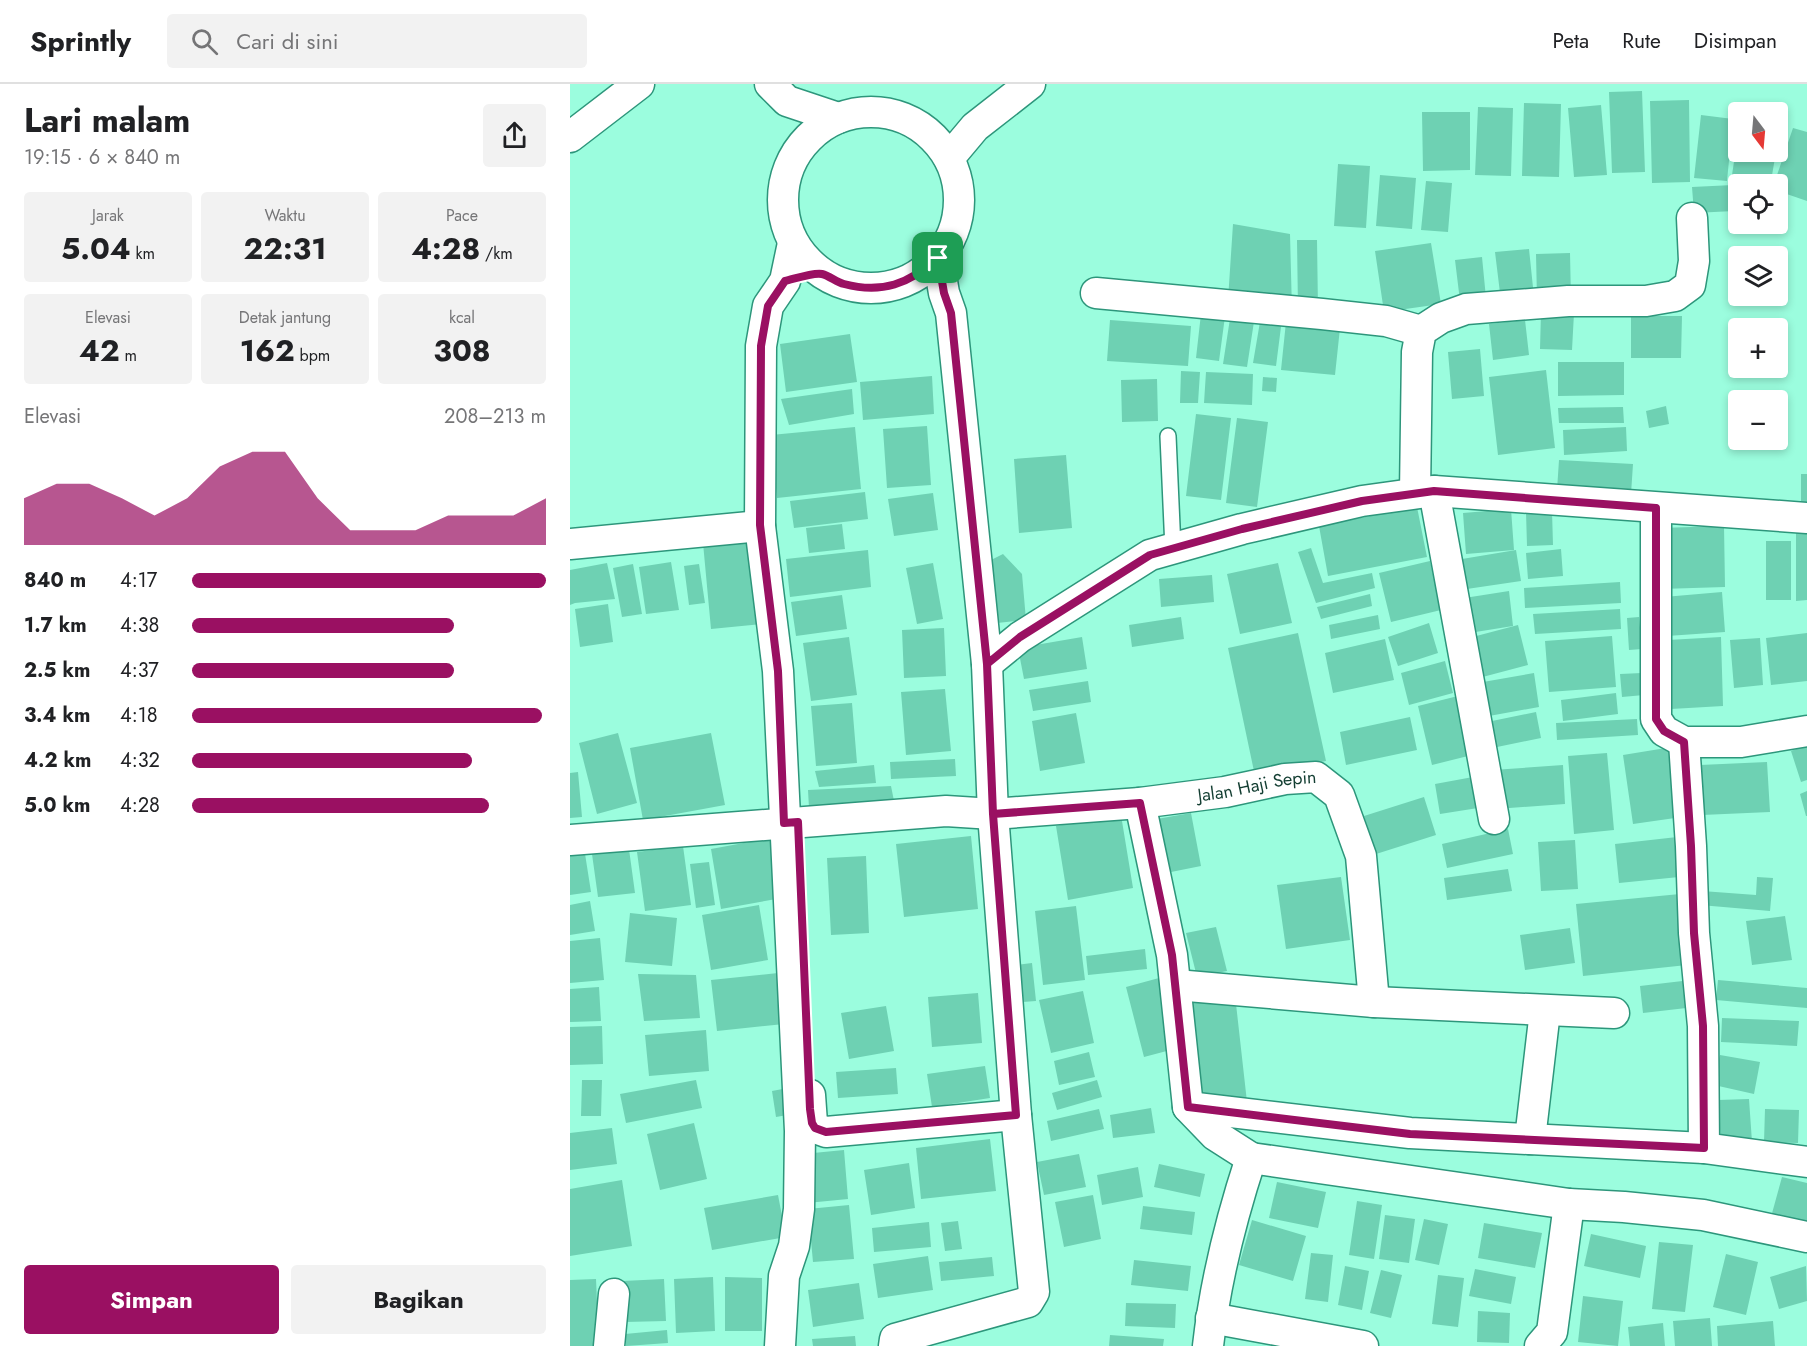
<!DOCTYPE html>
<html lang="id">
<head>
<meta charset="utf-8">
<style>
  body { margin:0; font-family:Jost,sans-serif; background:#f2f2f2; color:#202124; height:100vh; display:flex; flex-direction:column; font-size:22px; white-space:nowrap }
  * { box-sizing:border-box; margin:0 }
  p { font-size:20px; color:#757577 }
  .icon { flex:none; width:33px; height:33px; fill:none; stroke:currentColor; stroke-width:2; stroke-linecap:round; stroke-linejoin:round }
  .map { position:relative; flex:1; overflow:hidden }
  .details { display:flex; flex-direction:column; background:#fff; width:570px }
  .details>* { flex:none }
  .needle { width:39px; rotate:164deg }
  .tools { position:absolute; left:1158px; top:18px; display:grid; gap:12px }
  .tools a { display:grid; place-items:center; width:60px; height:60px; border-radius:6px; background:#fff; box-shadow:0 3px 9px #0003; font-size:30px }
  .pin { position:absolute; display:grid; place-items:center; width:51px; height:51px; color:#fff; margin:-26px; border-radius:12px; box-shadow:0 3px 9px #0006 }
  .round { display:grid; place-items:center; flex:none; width:63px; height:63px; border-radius:6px; background:#f2f2f2 }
  .summary { display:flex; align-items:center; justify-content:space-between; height:102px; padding:0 24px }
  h1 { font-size:33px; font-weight:700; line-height:45px }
  .figures { display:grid; grid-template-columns:repeat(3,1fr); gap:9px; height:102px; padding:6px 24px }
  .figures div { display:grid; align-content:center; border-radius:6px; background:#f2f2f2; text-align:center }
  .figures b { font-size:30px; font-weight:700 }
  .figures small { font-size:16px; font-weight:400 }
  .figures p { font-size:16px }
  .chart { height:168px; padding:12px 24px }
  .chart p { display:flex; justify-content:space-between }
  .chart svg { width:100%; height:108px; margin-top:6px; fill:#9a1062; opacity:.7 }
  .button { display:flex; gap:12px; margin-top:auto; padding:12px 24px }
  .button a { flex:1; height:69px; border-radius:6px; background:#9a1062; color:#fff; font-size:24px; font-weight:700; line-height:69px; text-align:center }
  .button a+a { background:#f2f2f2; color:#202124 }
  ul { padding:0 24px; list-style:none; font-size:20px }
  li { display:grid; grid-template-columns:96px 72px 1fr; align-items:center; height:45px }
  li i { height:15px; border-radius:8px; background:#9a1062 }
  header { display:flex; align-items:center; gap:36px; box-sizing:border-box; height:84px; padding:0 30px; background:#fff; border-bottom:2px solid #e0e0e0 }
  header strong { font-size:28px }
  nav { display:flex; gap:33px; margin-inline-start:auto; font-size:21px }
  .search { width:420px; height:54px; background:#f2f2f2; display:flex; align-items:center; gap:15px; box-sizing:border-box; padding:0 21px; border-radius:6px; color:#757577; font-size:22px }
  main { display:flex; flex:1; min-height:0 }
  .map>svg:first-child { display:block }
</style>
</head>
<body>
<header>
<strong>Sprintly</strong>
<div class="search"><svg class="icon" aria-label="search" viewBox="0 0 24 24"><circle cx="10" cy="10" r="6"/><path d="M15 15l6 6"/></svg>Cari di sini</div>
<nav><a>Peta</a><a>Rute</a><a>Disimpan</a></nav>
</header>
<main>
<section class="details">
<div class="summary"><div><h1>Lari malam</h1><p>19:15 · 6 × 840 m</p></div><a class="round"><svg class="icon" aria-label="share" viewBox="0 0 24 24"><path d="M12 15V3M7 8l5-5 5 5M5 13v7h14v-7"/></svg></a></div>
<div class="figures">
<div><p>Jarak</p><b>5.04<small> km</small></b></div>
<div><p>Waktu</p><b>22:31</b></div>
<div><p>Pace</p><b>4:28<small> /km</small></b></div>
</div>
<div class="figures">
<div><p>Elevasi</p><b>42<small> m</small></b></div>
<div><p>Detak jantung</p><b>162<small> bpm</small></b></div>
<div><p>kcal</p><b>308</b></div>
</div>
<div class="chart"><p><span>Elevasi</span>208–213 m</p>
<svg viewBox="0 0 160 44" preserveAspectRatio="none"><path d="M0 44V25L10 19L20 19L30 25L40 32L50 25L60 12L70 6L80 6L90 25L100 38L110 38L120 38L130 32L140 32L150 32L160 25V44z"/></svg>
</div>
<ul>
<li><b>840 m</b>4:17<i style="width:100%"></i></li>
<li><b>1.7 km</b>4:38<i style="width:74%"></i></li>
<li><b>2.5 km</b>4:37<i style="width:74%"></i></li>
<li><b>3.4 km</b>4:18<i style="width:99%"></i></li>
<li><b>4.2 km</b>4:32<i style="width:79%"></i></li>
<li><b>5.0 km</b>4:28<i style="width:84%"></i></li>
</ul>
<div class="button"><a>Simpan</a><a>Bagikan</a></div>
</section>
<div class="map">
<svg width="1237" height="1262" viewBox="0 0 1237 1262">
  <rect width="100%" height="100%" fill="#9bfdde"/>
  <path fill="#6ed1b3" d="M1072,7L1075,88L1042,89L1039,8Z
    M1119,16L1120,98L1082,99L1080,17Z
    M954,19L991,20L989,93L952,92Z
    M1031,21L1037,91L1004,93L998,24Z
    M908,23L943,24L941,92L905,91Z
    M852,28H900V86L853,87Z
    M1131,31L1163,35L1157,97L1124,94Z
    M1223,44L1237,48V117L1208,107V100H1204Z
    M1167,58L1168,68H1206L1201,97L1162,91Z
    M768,80L800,82L796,144L764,142Z
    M810,91L846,94L842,145L806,142Z
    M856,97L882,99L878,148L851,146Z
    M1163,101L1164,127L1124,129L1122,103Z
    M663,140L720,150L722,227L658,216Z
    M727,156H747L748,225H728Z
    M861,159L871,220L814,228L805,167Z
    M959,165L964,213L931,217L925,168Z
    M1000,169L1001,215H967L966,170Z
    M912,173L916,214L890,217L885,176Z
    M632,221L656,225L649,277L626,274Z
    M661,228L685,231L677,283L653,280Z
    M971,228L1004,229L1002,266L970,265Z
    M691,232L712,235L706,282L683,279Z
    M1061,232H1112L1111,274H1061Z
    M540,236L621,242L618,282L537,277Z
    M955,236L959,271L923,276L919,240Z
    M716,238L770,244L765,291L711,286Z
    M280,250L287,298L216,308L210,260Z
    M910,265L914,312L882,315L878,268Z
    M988,278H1054V311L988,312Z
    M976,286L985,364L928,371L919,293Z
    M611,287L630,288L628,319H610Z
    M636,288L683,290L682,321L634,319Z
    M362,292L364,330L293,336L290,298Z
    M693,293L707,294L706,308L692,307Z
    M587,295L588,337L552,338L551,296Z
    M282,305L284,330L219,341L211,315Z
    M1096,322L1099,340L1079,344L1076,327Z
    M1053,323L1054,339H989L988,324Z
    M626,330L661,334L651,416L616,412Z
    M667,334L698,338L687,423L656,419Z
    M357,342L361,401L317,404L313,345Z
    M285,343L291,405L207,414L201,351Z
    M1056,343L1057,367L994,371L993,346Z
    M496,371L502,444L449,449L444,375Z
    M989,376L1063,380L1061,410L987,406Z
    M1231,390H1237V419H1231Z
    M295,408L298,435L224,444L220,417Z
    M363,409L368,446L324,452L318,415Z
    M847,423L857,473L758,492L749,442Z
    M941,425L944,466L896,470L893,429Z
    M982,427L983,461L957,462L956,428Z
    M272,440L275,465L239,469L236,444Z
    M1154,442L1155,503L1091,505L1089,444Z
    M1226,447H1237V516L1226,517Z
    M185,455L192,540L141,545L133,459Z
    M1196,457H1221V516H1196Z
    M741,464L753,499L802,489L805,504L746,519L728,468Z
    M991,465L993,492L958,495L956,469Z
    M298,466L301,503L220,513L216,475Z
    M946,466L951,497L890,506L886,476Z
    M433,470L452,490L456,536L427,539L419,477Z
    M860,477L871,526L821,538L809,489Z
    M101,478L109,526L76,530L69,483Z
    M37,479L45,515L5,519L0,521V486Z
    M363,479L373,535L347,540L336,484Z
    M708,479L722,539L670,550L657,490Z
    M63,480L72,530L52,533L43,484Z
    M129,480L135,519L119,521L114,482Z
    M642,491L644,518L591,523L589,495Z
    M1050,498L1051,519L955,524L954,504Z
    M939,507L943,542L893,550L888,515Z
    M1152,508L1155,548L1097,552L1094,513Z
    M800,510L802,522L751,535L747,523Z
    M272,511L277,545L226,552L221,518Z
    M38,520L43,558L10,563L5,525Z
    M1050,525L1051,545L965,550L963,530Z
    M808,531L810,545L761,555L759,541Z
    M611,533L614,555L562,563L559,541Z
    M1069,533L1072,565L1059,566L1057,534Z
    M859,539L868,569L828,582L818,553Z
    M948,541L958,581L905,595L895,555Z
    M374,544L376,592L334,594L332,546Z
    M728,549L756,677L685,692L658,564Z
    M1237,549V597L1201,601L1196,554Z
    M1042,552L1046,603L979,608L975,557Z
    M279,553L287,611L241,617L233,559Z
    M512,553L517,585L454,595L448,564Z
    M1151,553L1153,622L1101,625L1098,556Z
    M1190,554L1193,601L1164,604L1160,556Z
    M815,555L824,596L763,609L755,569Z
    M875,577L883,609L839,621L831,589Z
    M964,589L969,623L919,632L913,598Z
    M1072,589L1074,611L1052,613L1050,590Z
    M518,597L521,618L463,627L459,606Z
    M375,605L381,667L336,671L331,608Z
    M1046,609L1048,630L993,637L991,616Z
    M888,612L902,671L862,681L848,622Z
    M282,619L287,679L246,682L241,622Z
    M966,628L971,654L927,663L922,637Z
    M506,629L515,679L470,687L462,637Z
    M840,633L847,666L776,681L770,648Z
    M1067,635L1068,651L987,656L986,639Z
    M48,649L67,719L27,730L9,659Z
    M141,649L155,721L73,736L60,664Z
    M1237,661V696L1231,698L1221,667Z
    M1102,663L1112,733L1063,740L1053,671Z
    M1037,669L1044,746L1004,750L998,672Z
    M385,675L386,692L321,695L320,678Z
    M1197,678L1200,728L1132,731L1130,681Z
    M304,681L306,699L249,703L245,687Z
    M993,681L995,720L926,725L923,686Z
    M8,688L12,733L0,734V689Z
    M903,693L908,724L870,730L865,700Z
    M321,702L324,717L239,724L238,706Z
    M1237,707V732H1236L1230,710Z
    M854,713L866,751L806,770L794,732Z
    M621,729L631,782L591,790L581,736Z
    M551,731L563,804L498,816L486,742Z
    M938,745L943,770L877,784L872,760Z
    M401,752L408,825L334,833L326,760Z
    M1116,752L1119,792L1049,799L1045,760Z
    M201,754L212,814L151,825L141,765Z
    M1005,756L1008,805L971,807L968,758Z
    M13,757L21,808L0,811V759Z
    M58,758L65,809L28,813L21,763Z
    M113,762L121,821L75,827L67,768Z
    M296,772L299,849L261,851L257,774Z
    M139,778L145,821L126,824L120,780Z
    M938,785L942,807L877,816L874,794Z
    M771,793L780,856L716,865L707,801Z
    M1187,793L1203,794L1200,827L1130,821L1132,807L1186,811Z
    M1110,810L1117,881L1013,892L1006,820Z
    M20,817L25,847L0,851V821Z
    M189,821L198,876L141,886L132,831Z
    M506,822L515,896L473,901L465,827Z
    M60,829L107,834L102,882L55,878Z
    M1215,832L1222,876L1182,881L1176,837Z
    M646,843L657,887L627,893L616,849Z
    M1000,844L1005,879L955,886L950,851Z
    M30,854L34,896L0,899V857Z
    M575,865L577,885L518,891L516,872Z
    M462,879L466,917L441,919L438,882Z
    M208,889L214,940L147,947L141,896Z
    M68,890L126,891L130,934L74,937Z
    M589,894L608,964L574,973L556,903Z
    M1121,896L1125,923L1073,929L1070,902Z
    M1148,896L1237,904V924L1146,916Z
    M29,903L31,937L0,938V905Z
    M513,907L524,959L481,969L469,916Z
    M408,909L412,959L362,963L358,913Z
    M665,911L677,1018L627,1023L616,916Z
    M316,922L324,967L279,975L271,929Z
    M1152,934L1229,937L1227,962L1151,958Z
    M32,942L33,980L0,981V943Z
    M136,946L139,987L79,992L75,951Z
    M519,968L525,993L489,1001L484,977Z
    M1150,971L1190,978L1184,1010L1144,1001Z
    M415,982L420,1014L362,1023L357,990Z
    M326,984L328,1010L268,1014L266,988Z
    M12,996H32L31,1032H11Z
    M126,996L132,1024L56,1039L50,1010Z
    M527,996L532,1013L487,1026L482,1009Z
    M218,1004L223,1030L206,1033L202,1007Z
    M1179,1015L1182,1058L1151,1060L1148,1016Z
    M581,1024L585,1049L543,1054L540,1031Z
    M529,1025L534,1045L481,1057L477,1037Z
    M1195,1025L1229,1026L1228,1059L1194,1058Z
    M124,1039L137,1095L90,1106L77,1050Z
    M42,1044L47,1080L0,1086V1049Z
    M420,1055L426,1107L351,1115L346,1064Z
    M274,1066L278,1115L237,1119L233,1070Z
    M509,1070L516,1103L474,1111L467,1078Z
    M339,1079L345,1124L301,1131L294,1086Z
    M589,1080L635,1090L630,1113L584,1103Z
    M568,1083L573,1113L532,1121L527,1091Z
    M1212,1093L1237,1099V1142L1201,1133Z
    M52,1096L62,1162L0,1172V1105Z
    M707,1098L756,1108L748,1144L699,1134Z
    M208,1111L216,1153L142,1166L134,1124Z
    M523,1111L531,1155L494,1163L485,1118Z
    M787,1117L812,1121L804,1175L779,1171Z
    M279,1121L284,1175L243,1178L238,1125Z
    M573,1122L625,1128L622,1151L570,1145Z
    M815,1131L845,1135L839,1179L809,1175Z
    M854,1135L878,1140L869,1181L845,1176Z
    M682,1136L736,1152L723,1197L669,1181Z
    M388,1137L392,1165L375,1167L371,1139Z
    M359,1138L361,1163L304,1168L302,1144Z
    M914,1139L972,1149L965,1184L908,1174Z
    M1021,1150L1076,1162L1070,1194L1014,1182Z
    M1089,1158L1123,1161L1115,1228L1082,1225Z
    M741,1169L763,1171L758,1218L735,1215Z
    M1156,1170L1188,1178L1176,1231L1143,1223Z
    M358,1172L363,1206L308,1214L303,1180Z
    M422,1173L424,1192L371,1197L369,1178Z
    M564,1176L621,1182L618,1207L561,1201Z
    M775,1182L799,1187L792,1226L768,1221Z
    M1236,1182L1237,1217L1209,1225L1200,1193Z
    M905,1185L946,1193L941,1220L899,1212Z
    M811,1186L832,1191L821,1234L800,1229Z
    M868,1191L894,1194L888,1243L862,1240Z
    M143,1193L145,1247L106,1249L104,1195Z
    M155,1193L192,1194V1247H155Z
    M26,1195L29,1262H0V1196Z
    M94,1195L96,1237L55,1238L53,1197Z
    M289,1199L294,1235L243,1243L238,1206Z
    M1013,1212L1053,1217L1048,1262L1008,1258Z
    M556,1219L606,1220L605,1244L555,1242Z
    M908,1227L940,1229L939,1259L907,1258Z
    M1140,1234L1142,1262H1105L1103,1237Z
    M1203,1237L1205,1262H1148L1147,1242Z
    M1093,1239L1095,1262H1060L1058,1243Z
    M97,1246L98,1259L56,1262L55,1250Z
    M540,1251L594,1255L593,1262H539Z
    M285,1252L286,1262H243L242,1255Z"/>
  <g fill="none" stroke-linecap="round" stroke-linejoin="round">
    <defs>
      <path id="lane" d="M598,352L603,465"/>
      <g id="street">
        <path d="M200,0L217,17L268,34"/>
        <circle cx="301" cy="116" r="88"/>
        <path d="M0,53L69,0"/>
        <path d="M379,74L405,43L460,0"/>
        <path d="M526,209L752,230L816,237L851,247"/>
        <path d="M864,407L924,735"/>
        <path d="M845,409L847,268L851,247L871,234L896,225L998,217H1076L1105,212L1120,201L1124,177L1122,134"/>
        <path d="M1086,424V635L1094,647L1114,658H1171L1237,647"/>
        <path d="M0,460L190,442"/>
        <path d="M417,580L450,553L580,471L672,445L792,417L864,407L1237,434"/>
        <path d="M1114,658L1121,762L1124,849L1133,942L1134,1064L1237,1078"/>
        <path d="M570,719L602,871L618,1023L645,1051L681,1074"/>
        <path id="s1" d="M0,756L376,727L423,730L570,719L655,708L715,695L746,693L769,711L791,772L804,918"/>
        <path d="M606,901L804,918L1044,929"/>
        <path d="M240,1011L242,1039L245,1044L256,1048L446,1031"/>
        <path d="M618,1023L840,1049L1134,1064"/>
        <path d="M960,1055L975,927"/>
        <path d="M641,1234L793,1262"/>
        <path d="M39,1262L44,1210"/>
        <path d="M210,1262L214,1192L224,1162L229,1125L230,1047L208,587L190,442L191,262L198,222L215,197L223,159"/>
        <path d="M324,1262L325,1255L458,1218L464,1208L446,1031L434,872L423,730L417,580L381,229L374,209L368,174"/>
        <path d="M638,1262C645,1199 661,1135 681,1074L999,1120L1054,1123L1133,1131L1237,1153"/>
        <path d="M970,1262L982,1248L999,1120"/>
      </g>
    </defs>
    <use href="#lane" stroke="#2d967b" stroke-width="18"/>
    <use href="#street" stroke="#2d967b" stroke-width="33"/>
    <use href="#lane" stroke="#fff" stroke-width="15"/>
    <use href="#street" stroke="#fff" stroke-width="30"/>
  </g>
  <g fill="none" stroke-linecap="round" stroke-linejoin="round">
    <defs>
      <path id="route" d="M368,174C339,200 312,210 274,200C266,198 260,192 252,190C244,188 224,195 215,197L198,222L191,262L190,441L208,587L214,739L228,738L240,1025L242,1039L245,1044L256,1048L446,1031L423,730L417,580L450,553L580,471L672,445L792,417L864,407L1086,424V635L1094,647L1114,658L1121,762L1124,849L1133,942L1134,1064L840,1050L618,1023L602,871L570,719L423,730L417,580L381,229L374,209L368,174"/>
    </defs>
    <use href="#route" stroke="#fff" stroke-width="12"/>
    <use href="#route" stroke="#9a1062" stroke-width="8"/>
  </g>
  <g text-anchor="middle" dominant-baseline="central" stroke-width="4.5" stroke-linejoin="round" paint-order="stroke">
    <g font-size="18" fill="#133e32" stroke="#d9fdf0">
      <text stroke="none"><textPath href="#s1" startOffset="690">Jalan Haji Sepin</textPath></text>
    </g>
  </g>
</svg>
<div class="tools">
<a><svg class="needle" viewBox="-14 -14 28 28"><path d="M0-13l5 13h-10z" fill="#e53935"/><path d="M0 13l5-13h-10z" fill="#757577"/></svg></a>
<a><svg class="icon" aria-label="locate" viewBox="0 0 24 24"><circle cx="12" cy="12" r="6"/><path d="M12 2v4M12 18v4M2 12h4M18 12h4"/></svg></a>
<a><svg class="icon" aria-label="layers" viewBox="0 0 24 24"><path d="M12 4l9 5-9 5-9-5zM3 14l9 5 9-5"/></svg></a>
<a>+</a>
<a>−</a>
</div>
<div class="pin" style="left:368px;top:174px;background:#1e9e55"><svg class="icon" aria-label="arrive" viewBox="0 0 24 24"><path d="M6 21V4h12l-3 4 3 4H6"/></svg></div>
</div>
</main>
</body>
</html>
